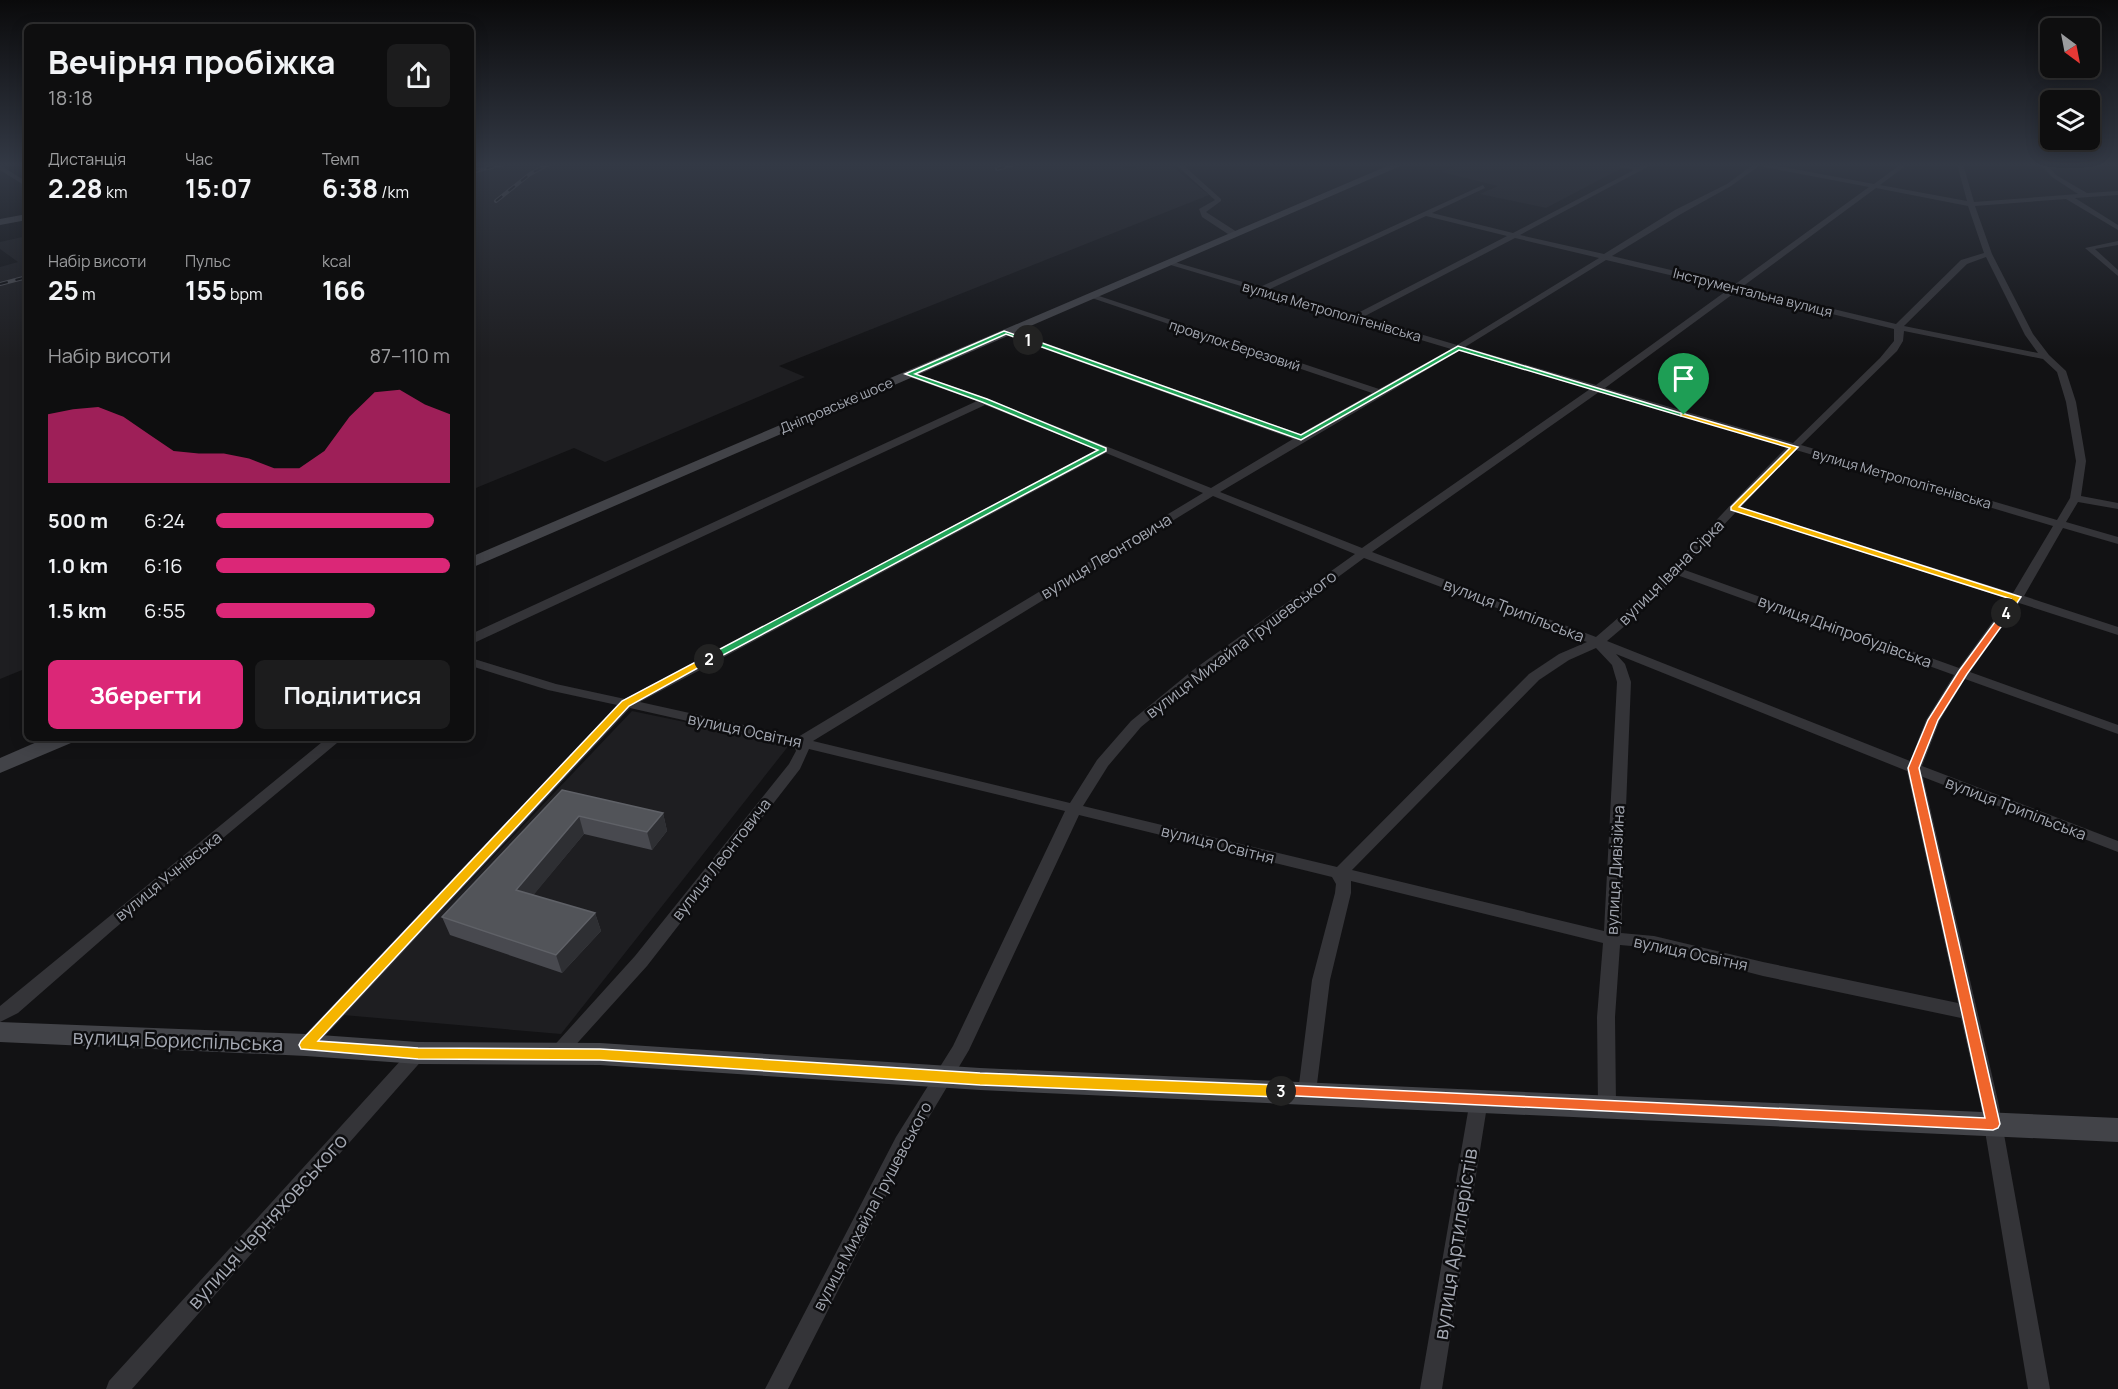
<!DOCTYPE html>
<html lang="uk">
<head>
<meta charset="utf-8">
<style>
  body { margin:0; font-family:Manrope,sans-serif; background:#1c1c1d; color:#f1f3f6; height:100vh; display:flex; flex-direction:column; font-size:22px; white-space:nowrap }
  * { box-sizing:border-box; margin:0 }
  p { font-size:20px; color:#9b9c9e }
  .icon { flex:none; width:33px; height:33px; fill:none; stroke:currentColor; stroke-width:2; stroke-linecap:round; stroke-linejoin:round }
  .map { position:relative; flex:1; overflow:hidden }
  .details { position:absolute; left:24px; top:24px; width:450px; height:717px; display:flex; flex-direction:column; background:#0e0e0f; border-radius:9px; box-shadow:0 3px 15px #0003,0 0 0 2px #2e2e2f }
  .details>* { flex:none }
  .needle { width:39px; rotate:148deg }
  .controls { position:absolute; left:2040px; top:18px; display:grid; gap:12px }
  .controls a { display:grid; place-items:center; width:60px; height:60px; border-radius:9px; background:#0e0e0f; box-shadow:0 3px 15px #0003,0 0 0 2px #2e2e2f; font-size:30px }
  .pin { position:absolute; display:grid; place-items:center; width:51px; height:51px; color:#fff; margin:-62px -26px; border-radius:50% 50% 50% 0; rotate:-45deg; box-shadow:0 0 6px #0007 }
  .pin .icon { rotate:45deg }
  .km { position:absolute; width:30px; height:30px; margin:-15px; border-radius:50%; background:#222; color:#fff; font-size:16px; line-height:30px; text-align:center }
  .round { display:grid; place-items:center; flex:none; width:63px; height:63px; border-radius:9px; background:#1c1c1d }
  .headline { display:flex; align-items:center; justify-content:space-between; height:102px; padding:0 24px }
  h1 { font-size:33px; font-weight:700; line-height:45px }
  .figures { display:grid; grid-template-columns:repeat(3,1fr); gap:9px; height:102px; padding:6px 24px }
  .figures div { display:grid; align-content:center }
  .figures b { font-size:26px; font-weight:700 }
  .figures small { font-size:16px; font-weight:400 }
  .figures p { font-size:16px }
  .chart { height:168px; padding:12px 24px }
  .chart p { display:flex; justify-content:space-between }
  .chart svg { width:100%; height:108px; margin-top:6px; fill:#db2777; opacity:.7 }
  .button { display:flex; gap:12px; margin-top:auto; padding:12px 24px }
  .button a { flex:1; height:69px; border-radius:9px; background:#db2777; color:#fff; font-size:24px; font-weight:700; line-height:69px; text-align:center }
  .button a+a { background:#1c1c1d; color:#f1f3f6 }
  ul { padding:0 24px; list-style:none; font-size:20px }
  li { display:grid; grid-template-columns:96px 72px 1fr; align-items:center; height:45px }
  li i { height:15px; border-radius:8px; background:#db2777 }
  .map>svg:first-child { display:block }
</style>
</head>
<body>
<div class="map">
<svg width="2118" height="1389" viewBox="0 0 2118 1389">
  <rect width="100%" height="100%" fill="#121214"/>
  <path fill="#1e1e21" d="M471,164H1126L1122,167L1133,169L1143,164H1169L1209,195L779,366L805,377L605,462L574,448L471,490Z
    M1461,164H1606L1624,167L1546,208L1480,194L1498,186L1441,172Z
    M27,236V668L0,679V267L18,262L0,249V242Z
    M632,711L790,744L561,1034L343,1015Z"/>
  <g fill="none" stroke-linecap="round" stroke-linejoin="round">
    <path fill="#343438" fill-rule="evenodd" d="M1175,164H1182L1221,199V201L1206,212L1237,232V236H1231L1202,217L1199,209L1215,200Z
      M1608,164L1639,167L1645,164H1653L1520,235L1604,254L1675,210L1727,184L1754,164H1767L1874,184L1901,164H1908L1880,185L1967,201L1957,164H1963L1974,202L2078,194L2052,177L2040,164H2046L2056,175L2087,193L2118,191V195L2075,198L2118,225V230L2066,199L1975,206L1992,254L2033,334L2049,355L2066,371L2076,402L2086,461L2081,496L2118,503V509L2078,502L2066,522L2118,537V544L2063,528L2024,596L2118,627V635L2019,603L1970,672L2118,725V734L1965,679L1940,720L1922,766L2118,841V852L1923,777L1998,1101L2050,1389H2028L1980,1101L1961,1018L1763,976L1654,948L1620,945L1615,1017L1616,1105L1614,1111L1607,1113L1600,1111L1598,1105L1597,1017L1603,943L1351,881V893L1330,980L1316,1092L1314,1098L1307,1100L1300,1098L1298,1092L1312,980L1335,893L1336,884L1332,877L1079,815L969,1050L910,1149L788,1389H765L896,1137L953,1046L1065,811L809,749L800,769L647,966L562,1060L556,1062L550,1060L547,1055L550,1050L635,956L789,764L796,751L794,745L630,708L312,1050L306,1052L300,1050L297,1045L300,1040L617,705L548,690L471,666V658L556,684L625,699L1097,450L985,405L476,642L471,643V634L977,401L906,376V372L909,371L988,399L1211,488L1293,439L1003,334V330H1009L1300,434L1372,393L1086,296L1093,294L1379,389L1451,349L1164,263L1171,261L1260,287L1483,185L1485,188L1432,213L1513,233L1634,170ZM1759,166L1869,187L1734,285L1612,256L1681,214L1731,186ZM1876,188L1968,206L1984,253L1961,260L1896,324L1742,287ZM1426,216L1507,236L1354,315L1268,290ZM1515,238L1599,258L1457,345L1363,317ZM1986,257L2025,335L2038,353L1904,326L1967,264ZM1606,260L1729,289L1596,385L1465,347ZM1737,291L1894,329V341L1880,358L1793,443L1605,388ZM1904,331L2043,359L2057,372L2066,402L2076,461L2070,498L2057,520L1801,445L1897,351L1903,341ZM1459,351L1590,389L1362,548L1220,492ZM1599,392L1787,447C1722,511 1666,579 1596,637L1372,552ZM1796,450L2053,526L2013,593L1741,507ZM1106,453L1203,493L798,737L640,702ZM1213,496L1355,554L1193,670L1131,721L1097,760L1070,803L813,741ZM1736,512L2009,599L1959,668L1682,569ZM1364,558L1587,642L1559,654L1529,674L1337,867L1083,806L1108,766L1141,727L1203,676ZM1677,575L1954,675L1926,720L1910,761L1607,641L1646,608ZM1596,648L1612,665L1617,682L1604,931L1352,870L1539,680L1569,660ZM1616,654L1907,771L1958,1003L1763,962L1654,936L1621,933L1631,682L1625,664Z
      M0,165L27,182V187L0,170Z
      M2118,241V245L2095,249L2118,270V276L2085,248Z
      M327,738H343L114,929L18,1013L0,1022V1006Z
      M418,1046L424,1048L427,1053L424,1058L132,1389H106L109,1381L412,1048Z
      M1479,1092L1486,1094L1488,1100L1442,1389H1420L1470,1100L1472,1094Z"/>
    <path fill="#424348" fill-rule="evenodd" d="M1392,164H1405L471,568V557Z
      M27,214V220L0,225V219Z
      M46,738H74L71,743L0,773V758Z
      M0,1022L306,1034L418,1042L600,1043L980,1068L2118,1118V1142L980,1090L600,1065L418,1064L306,1056L0,1042Z"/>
    <defs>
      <path id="rail" d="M997,169L1014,164
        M471,172L504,164
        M496,201L530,174L549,164
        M0,284L27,277"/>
    </defs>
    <use href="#rail" stroke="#4d4e53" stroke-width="4"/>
    <use href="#rail" stroke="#0d0d0f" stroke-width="2" stroke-dasharray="8" stroke-linecap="butt"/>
  </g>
  <path fill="#48494f" d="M562,790L663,813L667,831L652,850L584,834L533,895L595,913L601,931L562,973L450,935L442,917Z"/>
  <path fill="#2e2f33" d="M663,813L667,831L652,850L647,832Z
    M579,816L584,834L522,909L516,890Z
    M595,913L601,931L562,973L556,955Z"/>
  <path fill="#525459" stroke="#5f6167" stroke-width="1.5" d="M562,790L663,813L647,832L579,816L516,890L595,913L556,955L442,917Z"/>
  <linearGradient id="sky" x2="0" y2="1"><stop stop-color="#0a0a0b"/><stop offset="0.46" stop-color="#333945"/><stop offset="1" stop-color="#333945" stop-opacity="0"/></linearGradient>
  <rect width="2118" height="358" fill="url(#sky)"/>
  <path fill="#22a559" stroke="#fff" stroke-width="1.5" d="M1028,338L1301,435L1458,346L1687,415L1681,416L1459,350L1301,440L1025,341Z"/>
  <path fill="#22a559" stroke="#fff" stroke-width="1.5" d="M1004,331L1031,340L1028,342L1006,334L915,374L987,399L1106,448V451L712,661H705V657L1098,450L982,402L905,374Z"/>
  <path fill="#f5b400" stroke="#fff" stroke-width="1.5" d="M705,657L714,659L629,706L318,1041L418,1048L600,1049L980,1073L1281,1085L1286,1087L1288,1091L1286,1095L1281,1097L980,1085L600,1060L418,1059L301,1049L299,1045L301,1041L622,701Z"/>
  <path fill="#f0652b" stroke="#fff" stroke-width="1.5" d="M2003,611L2011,613L1967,674L1938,720L1919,768L2000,1124L1998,1128L1993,1130L1276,1095L1274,1091L1276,1087L1281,1085L1985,1118L1908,768L1928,720L1959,671Z"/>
  <path fill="#f5b400" stroke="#fff" stroke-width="1.5" d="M1681,413L1798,447L1739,507L2021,597L2009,615H2003L2002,613L2011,599L1731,510V507L1790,448L1681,416Z"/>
  <g text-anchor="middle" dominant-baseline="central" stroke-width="5" stroke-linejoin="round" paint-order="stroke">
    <g font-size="14" fill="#a5a9b3" stroke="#0d0d0f">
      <text transform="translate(1753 292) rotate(14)">Інструментальна вулиця</text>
      <text transform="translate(1332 311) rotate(16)">вулиця Метрополітенівська</text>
      <text transform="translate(1235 345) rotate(18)">провулок Березовий</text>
      <text transform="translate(836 405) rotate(-23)">Дніпровське шосе</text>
      <text transform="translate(1902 478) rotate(16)">вулиця Метрополітенівська</text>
    </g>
    <g font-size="16" fill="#a5a9b3" stroke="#0d0d0f">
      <text transform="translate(1106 556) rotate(-31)">вулиця Леонтовича</text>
      <text transform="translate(1671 572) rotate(-45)">вулиця Івана Сірка</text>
      <text transform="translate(1514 610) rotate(21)">вулиця Трипільська</text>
      <text transform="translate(1845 631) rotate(20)">вулиця Дніпробудівська</text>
      <text transform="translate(1241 644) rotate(-37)">вулиця Михайла Грушевського</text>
      <text transform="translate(745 730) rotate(12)">вулиця Освітня</text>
      <text transform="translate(2016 808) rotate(21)">вулиця Трипільська</text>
      <text transform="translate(1218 844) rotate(14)">вулиця Освітня</text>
      <text transform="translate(721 859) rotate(-52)">вулиця Леонтовича</text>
      <text transform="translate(1615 870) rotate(-87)">вулиця Дивізійна</text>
      <text transform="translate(168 876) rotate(-39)">вулиця Учнівська</text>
      <text transform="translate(1691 953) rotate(12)">вулиця Освітня</text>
      <text transform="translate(872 1206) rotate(-62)">вулиця Михайла Грушевського</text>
    </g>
    <g font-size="20" fill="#a5a9b3" stroke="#0d0d0f">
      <text transform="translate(178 1040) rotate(2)">вулиця Бориспільська</text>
      <text transform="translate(267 1221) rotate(-48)">вулиця Черняховського</text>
      <text transform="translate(1455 1244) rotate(-81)">вулиця Артилерістів</text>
    </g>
  </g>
</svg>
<div class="controls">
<a><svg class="needle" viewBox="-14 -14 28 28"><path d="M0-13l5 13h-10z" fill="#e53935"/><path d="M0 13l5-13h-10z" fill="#9b9c9e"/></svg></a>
<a><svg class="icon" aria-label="layers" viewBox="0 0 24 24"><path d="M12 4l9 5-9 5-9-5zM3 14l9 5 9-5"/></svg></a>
</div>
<div class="pin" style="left:1684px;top:415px;background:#1e9e55"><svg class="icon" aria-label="arrive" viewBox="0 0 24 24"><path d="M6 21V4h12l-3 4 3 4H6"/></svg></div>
<b class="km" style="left:1028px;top:340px">1</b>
<b class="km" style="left:709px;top:659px">2</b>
<b class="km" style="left:1281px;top:1091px">3</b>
<b class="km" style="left:2006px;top:613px">4</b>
<section class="details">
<div class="headline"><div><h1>Вечірня пробіжка</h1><p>18:18</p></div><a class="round"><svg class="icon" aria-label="share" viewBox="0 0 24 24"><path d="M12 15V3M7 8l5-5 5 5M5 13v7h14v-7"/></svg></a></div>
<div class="figures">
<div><p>Дистанція</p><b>2.28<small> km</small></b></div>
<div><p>Час</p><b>15:07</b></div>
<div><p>Темп</p><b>6:38<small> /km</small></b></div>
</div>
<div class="figures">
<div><p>Набір висоти</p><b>25<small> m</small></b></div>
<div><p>Пульс</p><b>155<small> bpm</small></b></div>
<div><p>kcal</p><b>166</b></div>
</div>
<div class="chart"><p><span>Набір висоти</span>87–110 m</p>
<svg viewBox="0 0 160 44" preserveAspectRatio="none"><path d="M0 44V16L10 14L20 13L30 17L40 24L50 31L60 32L70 32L80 34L90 38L100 38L110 31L120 17L130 7L140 6L150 12L160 16V44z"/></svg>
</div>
<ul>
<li><b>500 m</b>6:24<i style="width:93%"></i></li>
<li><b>1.0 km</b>6:16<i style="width:100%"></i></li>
<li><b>1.5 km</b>6:55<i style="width:68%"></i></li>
</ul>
<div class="button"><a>Зберегти</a><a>Поділитися</a></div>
</section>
</div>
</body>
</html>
